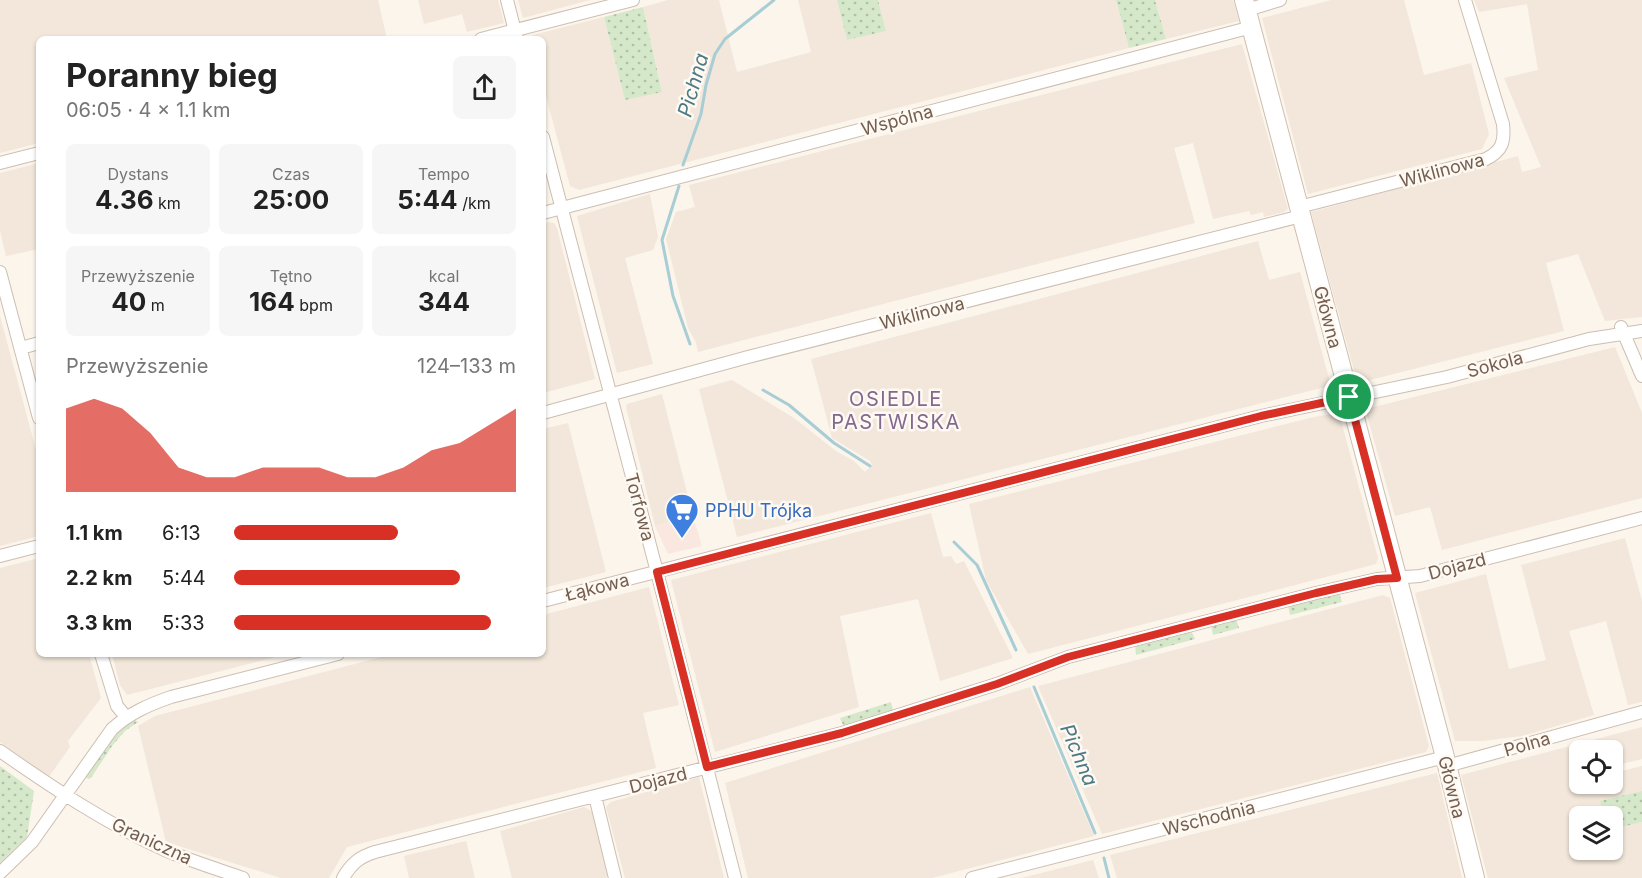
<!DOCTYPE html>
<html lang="pl">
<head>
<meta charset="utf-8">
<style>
  body { margin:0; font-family:Inter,sans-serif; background:#f6f6f6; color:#222; height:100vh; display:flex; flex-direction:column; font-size:22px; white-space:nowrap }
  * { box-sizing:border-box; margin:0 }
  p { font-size:20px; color:#767676 }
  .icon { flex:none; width:33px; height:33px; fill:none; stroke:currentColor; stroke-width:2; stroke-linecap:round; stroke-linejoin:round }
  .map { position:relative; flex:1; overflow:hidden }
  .side { position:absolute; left:36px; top:36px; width:510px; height:621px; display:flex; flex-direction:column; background:#fff; border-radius:9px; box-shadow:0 2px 4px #0004 }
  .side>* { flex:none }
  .fabs { position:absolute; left:1569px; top:740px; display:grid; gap:12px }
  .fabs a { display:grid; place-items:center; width:54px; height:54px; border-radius:9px; background:#fff; box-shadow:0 2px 4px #0004; font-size:30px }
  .pin { position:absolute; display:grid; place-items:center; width:51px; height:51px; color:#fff; margin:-26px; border:3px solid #fff; border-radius:50%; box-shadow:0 2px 6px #0007 }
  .round { display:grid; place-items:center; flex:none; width:63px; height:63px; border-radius:9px; background:#f6f6f6 }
  .overview { display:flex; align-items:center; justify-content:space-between; height:102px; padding:0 30px }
  h1 { font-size:33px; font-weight:700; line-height:45px }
  .stats { display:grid; grid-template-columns:repeat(3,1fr); gap:9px; height:102px; padding:6px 30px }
  .stats div { display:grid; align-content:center; border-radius:9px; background:#f6f6f6; text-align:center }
  .stats b { font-size:26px; font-weight:700 }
  .stats small { font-size:16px; font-weight:400 }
  .stats p { font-size:16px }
  .chart { height:168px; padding:12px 30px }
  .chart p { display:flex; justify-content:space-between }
  .chart svg { width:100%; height:108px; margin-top:6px; fill:#d93025; opacity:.7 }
  ul { padding:0 30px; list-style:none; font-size:20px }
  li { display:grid; grid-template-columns:96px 72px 1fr; align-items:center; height:45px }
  li i { height:15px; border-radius:8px; background:#d93025 }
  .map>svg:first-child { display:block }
</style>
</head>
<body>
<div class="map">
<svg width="1642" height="878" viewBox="0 0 1642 878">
  <defs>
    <pattern id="green-dots" width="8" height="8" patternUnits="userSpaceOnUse" patternTransform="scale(1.5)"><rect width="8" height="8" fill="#d6e8ca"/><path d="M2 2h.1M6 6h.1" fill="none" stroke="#b2bfa6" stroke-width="1.8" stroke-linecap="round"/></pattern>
  </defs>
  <rect width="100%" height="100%" fill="#fbf5eb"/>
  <path fill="#f2e7da" d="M0,0H378L387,39H39V143L0,153Z
    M418,0H498L504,23L467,32L462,14L424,24Z
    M518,0H590L523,18Z
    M668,0H719L737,72L811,52L798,0H837L847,40L886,31L878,0H1116L1129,48L579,190L570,186L543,85V39H531L533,35L604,17L625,99L662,91L643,7Z
    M1155,0H1233L1239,21L1166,39Z
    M1331,0H1404L1424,75L1471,63L1489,134L1482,149L1308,194L1262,18Z
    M1474,0H1642V317L1605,321L1578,254L1546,263L1564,331L1362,382L1356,378L1311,212L1518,156L1522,172L1541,167L1504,78L1538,70L1527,4L1479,12Z
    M1242,44L1288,209L1284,212L1264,217L1263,212L1251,215L1249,211L1213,219L1193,143L1174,148L1195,223L698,352L696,343L688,328L666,239L676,212L695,207L689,185Z
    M39,163V249L6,256L0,231V173Z
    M650,194L658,237L653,250L625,258L653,364L617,373L577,216Z
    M548,222L554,223L557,228L595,379L543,393V224Z
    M1258,241L1269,280L1300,272L1330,382L1325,387L737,537L699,389L732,380L794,418L836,451L854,461L865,472L872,465L870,461L832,438L811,359Z
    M0,316L39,461V536L0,546Z
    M1615,347L1642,413V498L1442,550L1430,507L1395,516L1367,415L1370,408Z
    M662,394L693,516L655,526L626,407L627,404Z
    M1339,413L1378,558L1376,564L1028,654L986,580L969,504L1314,417Z
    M568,423L606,572L543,588V429Z
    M931,513L943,557L951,556L956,564L964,561L1013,658L940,681L918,599L840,616L859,707L715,752L671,580Z
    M1625,538L1642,601V702L1628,705L1606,621L1569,631L1594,715L1522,736L1483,741H1455L1415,593L1486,574L1509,669L1546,660L1521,565Z
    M39,558V654H89L101,698L68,741L70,747L48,778L0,742V568Z
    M649,587L679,705L643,713L656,768L347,847L329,878H281L166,842L138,726L155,716L393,654H543V615Z
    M1383,595L1390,598L1429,746L1426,752L1102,834L1038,686Z
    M112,654H287L127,695L120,685Z
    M1030,687L1094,836L932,878H748L725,783Z
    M1642,727V759L1613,766L1612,750H1580V783H1612L1613,773L1642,766V791L1601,801L1604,816H1580V849H1612L1613,829L1642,822V878H1488L1461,775Z
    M1437,773L1462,878H1117L1110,855Z
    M699,777L724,878H625L606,807L611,802Z
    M584,807L593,812L609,873L606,878H512L500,831Z
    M466,841L475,878H409L404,856Z
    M1093,860L1099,878H1021Z"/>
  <path fill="#fae8e0" d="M693,516L702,546L668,554L655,526Z"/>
  <path fill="url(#green-dots)" d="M837,0H878L886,31L847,40Z
    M1116,0H1155L1166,39L1129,48Z
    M643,7L662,92L625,100L604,17Z
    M1339,593L1342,602L1290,615L1288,605Z
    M1236,619L1239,628L1213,635L1211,625Z
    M1191,630L1195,639L1136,655L1135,645Z
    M891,702L893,710L844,727L840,718Z
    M133,719L138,722L125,731L112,746L91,778L88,779L85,776L115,735Z
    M0,766L34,791L27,837L0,863Z
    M1642,791V822L1613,829L1612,816H1604L1600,801Z"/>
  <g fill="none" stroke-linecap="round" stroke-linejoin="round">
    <path stroke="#a8cdd4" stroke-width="3" d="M683,165L701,114L706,85L715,54L725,39L774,0
      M679,186L662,240L673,296L690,344
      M763,390L789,405L834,443L870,466
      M954,542L977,565L1016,650
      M1034,687L1095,833
      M1104,858L1109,878"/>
    <defs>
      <path id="street" d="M507,0L517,39
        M1247,10L1280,0
        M481,39L633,0
        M543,137L657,572L735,878
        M0,163L39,153
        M1299,207L1486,159C1502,151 1505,142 1503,124L1465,0
        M543,213L1252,27
        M0,272L39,418
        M1621,327L1642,376
        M21,348L39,343
        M543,413L748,357L1301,216
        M0,556L39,546
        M543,601L1261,416L1447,377L1589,339L1642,331
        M101,654L117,706L126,717
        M0,751C53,788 107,824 165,850C191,861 217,869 243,878
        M1447,766L1642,712
        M595,796L615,878
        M0,873L32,842L112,729C130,713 148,705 171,697L338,654
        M343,878C351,864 359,857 375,852L842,733L997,684L1068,657L1316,593L1377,579L1420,576L1642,518
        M972,878L1445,757"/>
      <path id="secondary" d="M1244,0L1445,757L1475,878"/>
    </defs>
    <use href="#street" stroke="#cdbeb2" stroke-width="14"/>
    <use href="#secondary" stroke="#cfbeaf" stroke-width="20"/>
    <use href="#street" stroke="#fff" stroke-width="12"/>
    <use href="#secondary" stroke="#fff" stroke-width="18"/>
  </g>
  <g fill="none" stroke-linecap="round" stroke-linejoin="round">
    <defs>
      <path id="route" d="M1349,397L1397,578L1377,579L1316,593L1068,657L997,684L842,733L707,767L657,572L1261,416Z"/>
    </defs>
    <use href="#route" stroke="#fff" stroke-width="12"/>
    <use href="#route" stroke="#d93025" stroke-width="8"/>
  </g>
  <defs>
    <symbol id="supermarket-pin" viewBox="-11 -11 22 30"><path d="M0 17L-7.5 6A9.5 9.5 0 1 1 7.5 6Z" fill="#3f7fe0" stroke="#fef9f2"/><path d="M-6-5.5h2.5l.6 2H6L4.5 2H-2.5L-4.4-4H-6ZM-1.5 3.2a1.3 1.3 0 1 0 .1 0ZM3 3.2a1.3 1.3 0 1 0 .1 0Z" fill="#fff"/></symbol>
  </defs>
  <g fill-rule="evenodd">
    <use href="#supermarket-pin" x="663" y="491" width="38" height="52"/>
  </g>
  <g text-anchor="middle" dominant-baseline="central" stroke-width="5" stroke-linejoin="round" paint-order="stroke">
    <g font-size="18" fill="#745e50" stroke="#fef9f2">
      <text transform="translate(897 120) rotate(-15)">Wspólna</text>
      <text transform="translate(1442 170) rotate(-15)">Wiklinowa</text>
      <text transform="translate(922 313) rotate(-14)">Wiklinowa</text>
      <text transform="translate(1328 317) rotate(75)">Główna</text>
      <text transform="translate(1495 364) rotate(-15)">Sokola</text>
      <text transform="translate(640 507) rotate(75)">Torfowa</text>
      <text transform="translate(1457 566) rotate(-15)">Dojazd</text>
      <text transform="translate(597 587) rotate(-14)">Łąkowa</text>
      <text transform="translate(1527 744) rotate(-16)">Polna</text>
      <text transform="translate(658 780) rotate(-14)">Dojazd</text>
      <text transform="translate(1452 787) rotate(76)">Główna</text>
      <text transform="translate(1209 818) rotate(-14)">Wschodnia</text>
      <text transform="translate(152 841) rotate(25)">Graniczna</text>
    </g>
    <g font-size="18" fill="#366cbe" stroke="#fef9f2" text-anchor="start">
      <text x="705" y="510">PPHU Trójka</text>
    </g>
    <g font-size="20" font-style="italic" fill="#4c7a85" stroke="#fef9f2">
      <text transform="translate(693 85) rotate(-74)">Pichna</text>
      <text transform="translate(1079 755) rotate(67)">Pichna</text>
    </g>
    <g font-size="20" letter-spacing="1.5" fill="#83688f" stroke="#fef9f2">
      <text x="896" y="399">OSIEDLE<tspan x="896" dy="23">PASTWISKA</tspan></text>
    </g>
  </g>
</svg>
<div class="fabs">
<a><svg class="icon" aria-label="locate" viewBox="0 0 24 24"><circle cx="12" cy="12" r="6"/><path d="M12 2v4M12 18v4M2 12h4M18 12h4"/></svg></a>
<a><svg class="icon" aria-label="layers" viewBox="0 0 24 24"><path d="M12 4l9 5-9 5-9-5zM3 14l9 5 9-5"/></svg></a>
</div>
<div class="pin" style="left:1349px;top:397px;background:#1e9e55"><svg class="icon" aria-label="arrive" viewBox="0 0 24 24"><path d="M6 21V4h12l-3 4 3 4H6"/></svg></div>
<section class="side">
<div class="overview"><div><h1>Poranny bieg</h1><p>06:05 · 4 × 1.1 km</p></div><a class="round"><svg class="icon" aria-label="share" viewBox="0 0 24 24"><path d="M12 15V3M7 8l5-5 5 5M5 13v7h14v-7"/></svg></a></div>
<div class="stats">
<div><p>Dystans</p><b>4.36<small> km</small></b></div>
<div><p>Czas</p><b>25:00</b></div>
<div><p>Tempo</p><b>5:44<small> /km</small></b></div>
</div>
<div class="stats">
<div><p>Przewyższenie</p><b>40<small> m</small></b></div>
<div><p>Tętno</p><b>164<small> bpm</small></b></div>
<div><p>kcal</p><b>344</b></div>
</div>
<div class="chart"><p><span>Przewyższenie</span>124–133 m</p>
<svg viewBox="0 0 160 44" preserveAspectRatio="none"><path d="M0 44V10L10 6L20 10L30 20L40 34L50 38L60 38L70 34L80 34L90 34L100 38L110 38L120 34L130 27L140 24L150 17L160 10V44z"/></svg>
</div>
<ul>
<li><b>1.1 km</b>6:13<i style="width:58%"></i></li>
<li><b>2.2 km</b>5:44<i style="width:80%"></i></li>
<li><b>3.3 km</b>5:33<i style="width:91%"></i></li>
</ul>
</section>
</div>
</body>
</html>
